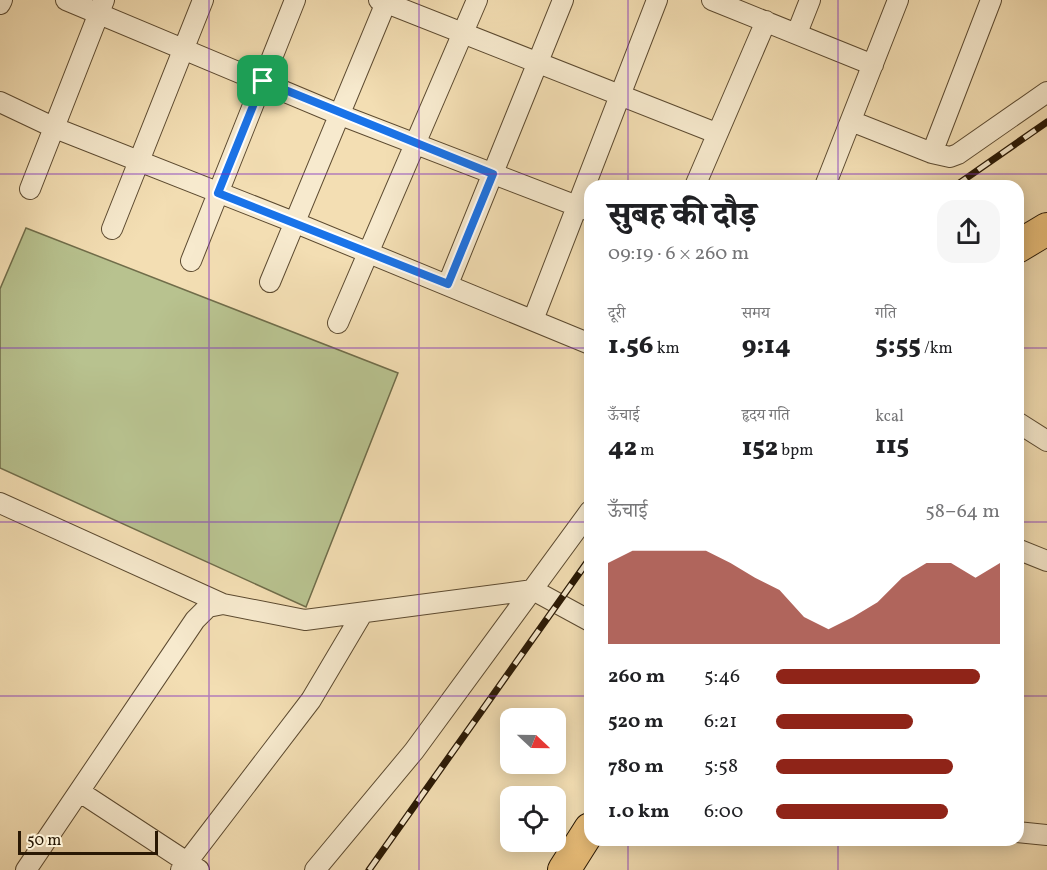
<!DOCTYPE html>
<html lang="hi">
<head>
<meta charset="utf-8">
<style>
  body { margin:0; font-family:Vollkorn,"Noto Serif Devanagari",serif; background:#f6f6f6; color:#202124; height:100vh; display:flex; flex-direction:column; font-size:22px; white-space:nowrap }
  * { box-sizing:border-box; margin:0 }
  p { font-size:20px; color:#757577 }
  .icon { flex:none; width:33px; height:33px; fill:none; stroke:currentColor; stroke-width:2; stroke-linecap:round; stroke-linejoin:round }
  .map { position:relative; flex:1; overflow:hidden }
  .details { position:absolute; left:584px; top:180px; width:440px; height:666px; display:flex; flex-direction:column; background:#fff; border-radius:18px; box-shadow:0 3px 15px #0003 }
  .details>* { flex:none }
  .needle { width:39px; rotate:112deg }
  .tools { position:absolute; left:500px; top:708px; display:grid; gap:12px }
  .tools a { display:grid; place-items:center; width:66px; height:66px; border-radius:12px; background:#fff; box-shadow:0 3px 15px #0003; font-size:30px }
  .scale { position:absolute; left:18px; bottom:15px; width:140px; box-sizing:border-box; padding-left:6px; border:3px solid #291804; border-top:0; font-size:16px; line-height:21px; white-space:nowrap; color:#291804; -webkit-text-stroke:4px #f7eace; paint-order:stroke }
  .pin { position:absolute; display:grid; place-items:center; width:51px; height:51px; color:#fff; margin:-26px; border-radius:12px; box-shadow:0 3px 9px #0006 }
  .round { display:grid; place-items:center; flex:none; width:63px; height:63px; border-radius:18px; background:#f6f6f6 }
  .head { display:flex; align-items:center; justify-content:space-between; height:102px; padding:0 24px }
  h1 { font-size:33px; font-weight:800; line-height:45px }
  .figures { display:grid; grid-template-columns:repeat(3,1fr); gap:9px; height:102px; padding:6px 24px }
  .figures div { display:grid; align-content:center }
  .figures b { font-size:26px; font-weight:800 }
  .figures small { font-size:16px; font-weight:400 }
  .figures p { font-size:16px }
  .chart { height:168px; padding:12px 24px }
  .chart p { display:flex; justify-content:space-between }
  .chart svg { width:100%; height:108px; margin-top:6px; fill:#8f2418; opacity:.7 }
  ul { padding:0 24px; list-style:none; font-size:20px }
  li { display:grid; grid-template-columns:96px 72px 1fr; align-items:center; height:45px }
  li i { height:15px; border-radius:8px; background:#8f2418 }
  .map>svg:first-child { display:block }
</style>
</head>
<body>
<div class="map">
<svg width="1047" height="870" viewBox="0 0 1047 870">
  <rect width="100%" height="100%" fill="#f3deb3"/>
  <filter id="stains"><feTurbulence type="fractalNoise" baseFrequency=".00333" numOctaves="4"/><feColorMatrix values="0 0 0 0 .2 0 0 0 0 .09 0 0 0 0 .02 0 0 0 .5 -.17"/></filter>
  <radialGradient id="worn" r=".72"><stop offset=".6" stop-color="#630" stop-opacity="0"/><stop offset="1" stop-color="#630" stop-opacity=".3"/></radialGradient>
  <path fill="#b8c28f" stroke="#706d4a" stroke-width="1.5" d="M26,228L398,373L306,607L0,468V289Z"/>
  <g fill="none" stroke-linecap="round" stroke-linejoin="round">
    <defs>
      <path id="minor" d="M66,0L338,114L590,211
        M379,0L716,133
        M712,0L873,65
        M0,4L2,0
        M797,33L810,0
        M0,102L55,128L296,223L590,344
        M851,121L932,153L991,0
        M932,153L950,157L958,154L1047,92
        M695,186L766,21
        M825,186L898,0
        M30,189L104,0
        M112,229L203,0
        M191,261L295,0
        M270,282L387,0
        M448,284L563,0
        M533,320L657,0
        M338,323L477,0
        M1017,422L1047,441
        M0,503L223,604
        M1017,549L1047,561
        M80,792L199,870
        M1017,832L1047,835
        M26,870L195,620L208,607L223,604L305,620L533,590L590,621
        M181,870L311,700L362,614
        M315,870L414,751L590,511"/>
      <path id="primary" d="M1017,247L1047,229
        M564,870L590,829"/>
    </defs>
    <use href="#minor" stroke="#5c4a30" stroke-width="22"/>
    <use href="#primary" stroke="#291804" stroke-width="34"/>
    <use href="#minor" stroke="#f7eace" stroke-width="20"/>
    <use href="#primary" stroke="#eabf7a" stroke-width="32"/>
    <defs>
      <path id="rail" d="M955,186L1047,122
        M369,870L590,558"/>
    </defs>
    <use href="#rail" stroke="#291804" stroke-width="7"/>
    <use href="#rail" stroke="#f7eace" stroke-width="4.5" stroke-dasharray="14" stroke-linecap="butt"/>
  </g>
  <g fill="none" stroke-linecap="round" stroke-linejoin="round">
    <defs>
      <path id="route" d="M263,81L493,174L448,284L218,193Z"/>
    </defs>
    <use href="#route" stroke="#fff" stroke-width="12"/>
    <use href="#route" stroke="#1a73e8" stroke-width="8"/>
  </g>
  <path fill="none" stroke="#7b2cbf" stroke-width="1.5" stroke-opacity="0.55" d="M209,0V870M419,0V870M628,0V186M838,0V186M0,174H1047M0,348H590M1017,348H1047M0,522H590M1017,522H1047M0,696H590M1017,696H1047M628,840V870M838,840V870"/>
  <rect width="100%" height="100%" filter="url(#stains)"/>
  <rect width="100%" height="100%" fill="url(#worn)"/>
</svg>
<div class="tools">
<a><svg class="needle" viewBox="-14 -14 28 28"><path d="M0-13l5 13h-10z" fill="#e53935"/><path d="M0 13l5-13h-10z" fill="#757577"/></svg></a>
<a><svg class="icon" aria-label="locate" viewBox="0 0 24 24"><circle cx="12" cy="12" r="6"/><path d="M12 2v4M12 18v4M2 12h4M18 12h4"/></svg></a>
</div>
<div class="scale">50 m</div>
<div class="pin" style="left:263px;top:81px;background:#1e9e55"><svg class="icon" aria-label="arrive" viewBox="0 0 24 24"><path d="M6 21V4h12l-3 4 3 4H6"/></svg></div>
<section class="details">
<div class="head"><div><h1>सुबह की दौड़</h1><p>09:19 · 6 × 260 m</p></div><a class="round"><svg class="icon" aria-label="share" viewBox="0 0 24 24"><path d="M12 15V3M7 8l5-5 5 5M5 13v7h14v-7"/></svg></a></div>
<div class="figures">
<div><p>दूरी</p><b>1.56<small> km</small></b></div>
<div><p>समय</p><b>9:14</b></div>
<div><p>गति</p><b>5:55<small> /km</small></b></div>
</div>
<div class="figures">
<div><p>ऊँचाई</p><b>42<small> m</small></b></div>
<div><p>हृदय गति</p><b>152<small> bpm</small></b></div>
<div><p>kcal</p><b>115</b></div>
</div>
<div class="chart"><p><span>ऊँचाई</span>58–64 m</p>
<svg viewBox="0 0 160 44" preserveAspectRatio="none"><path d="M0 44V11L10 6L20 6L30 6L40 6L50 11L60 17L70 22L80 33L90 38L100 33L110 27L120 17L130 11L140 11L150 17L160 11V44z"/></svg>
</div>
<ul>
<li><b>260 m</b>5:46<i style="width:91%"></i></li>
<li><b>520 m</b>6:21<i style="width:61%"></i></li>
<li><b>780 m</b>5:58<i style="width:79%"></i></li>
<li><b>1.0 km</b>6:00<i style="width:77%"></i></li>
</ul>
</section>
</div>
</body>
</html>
